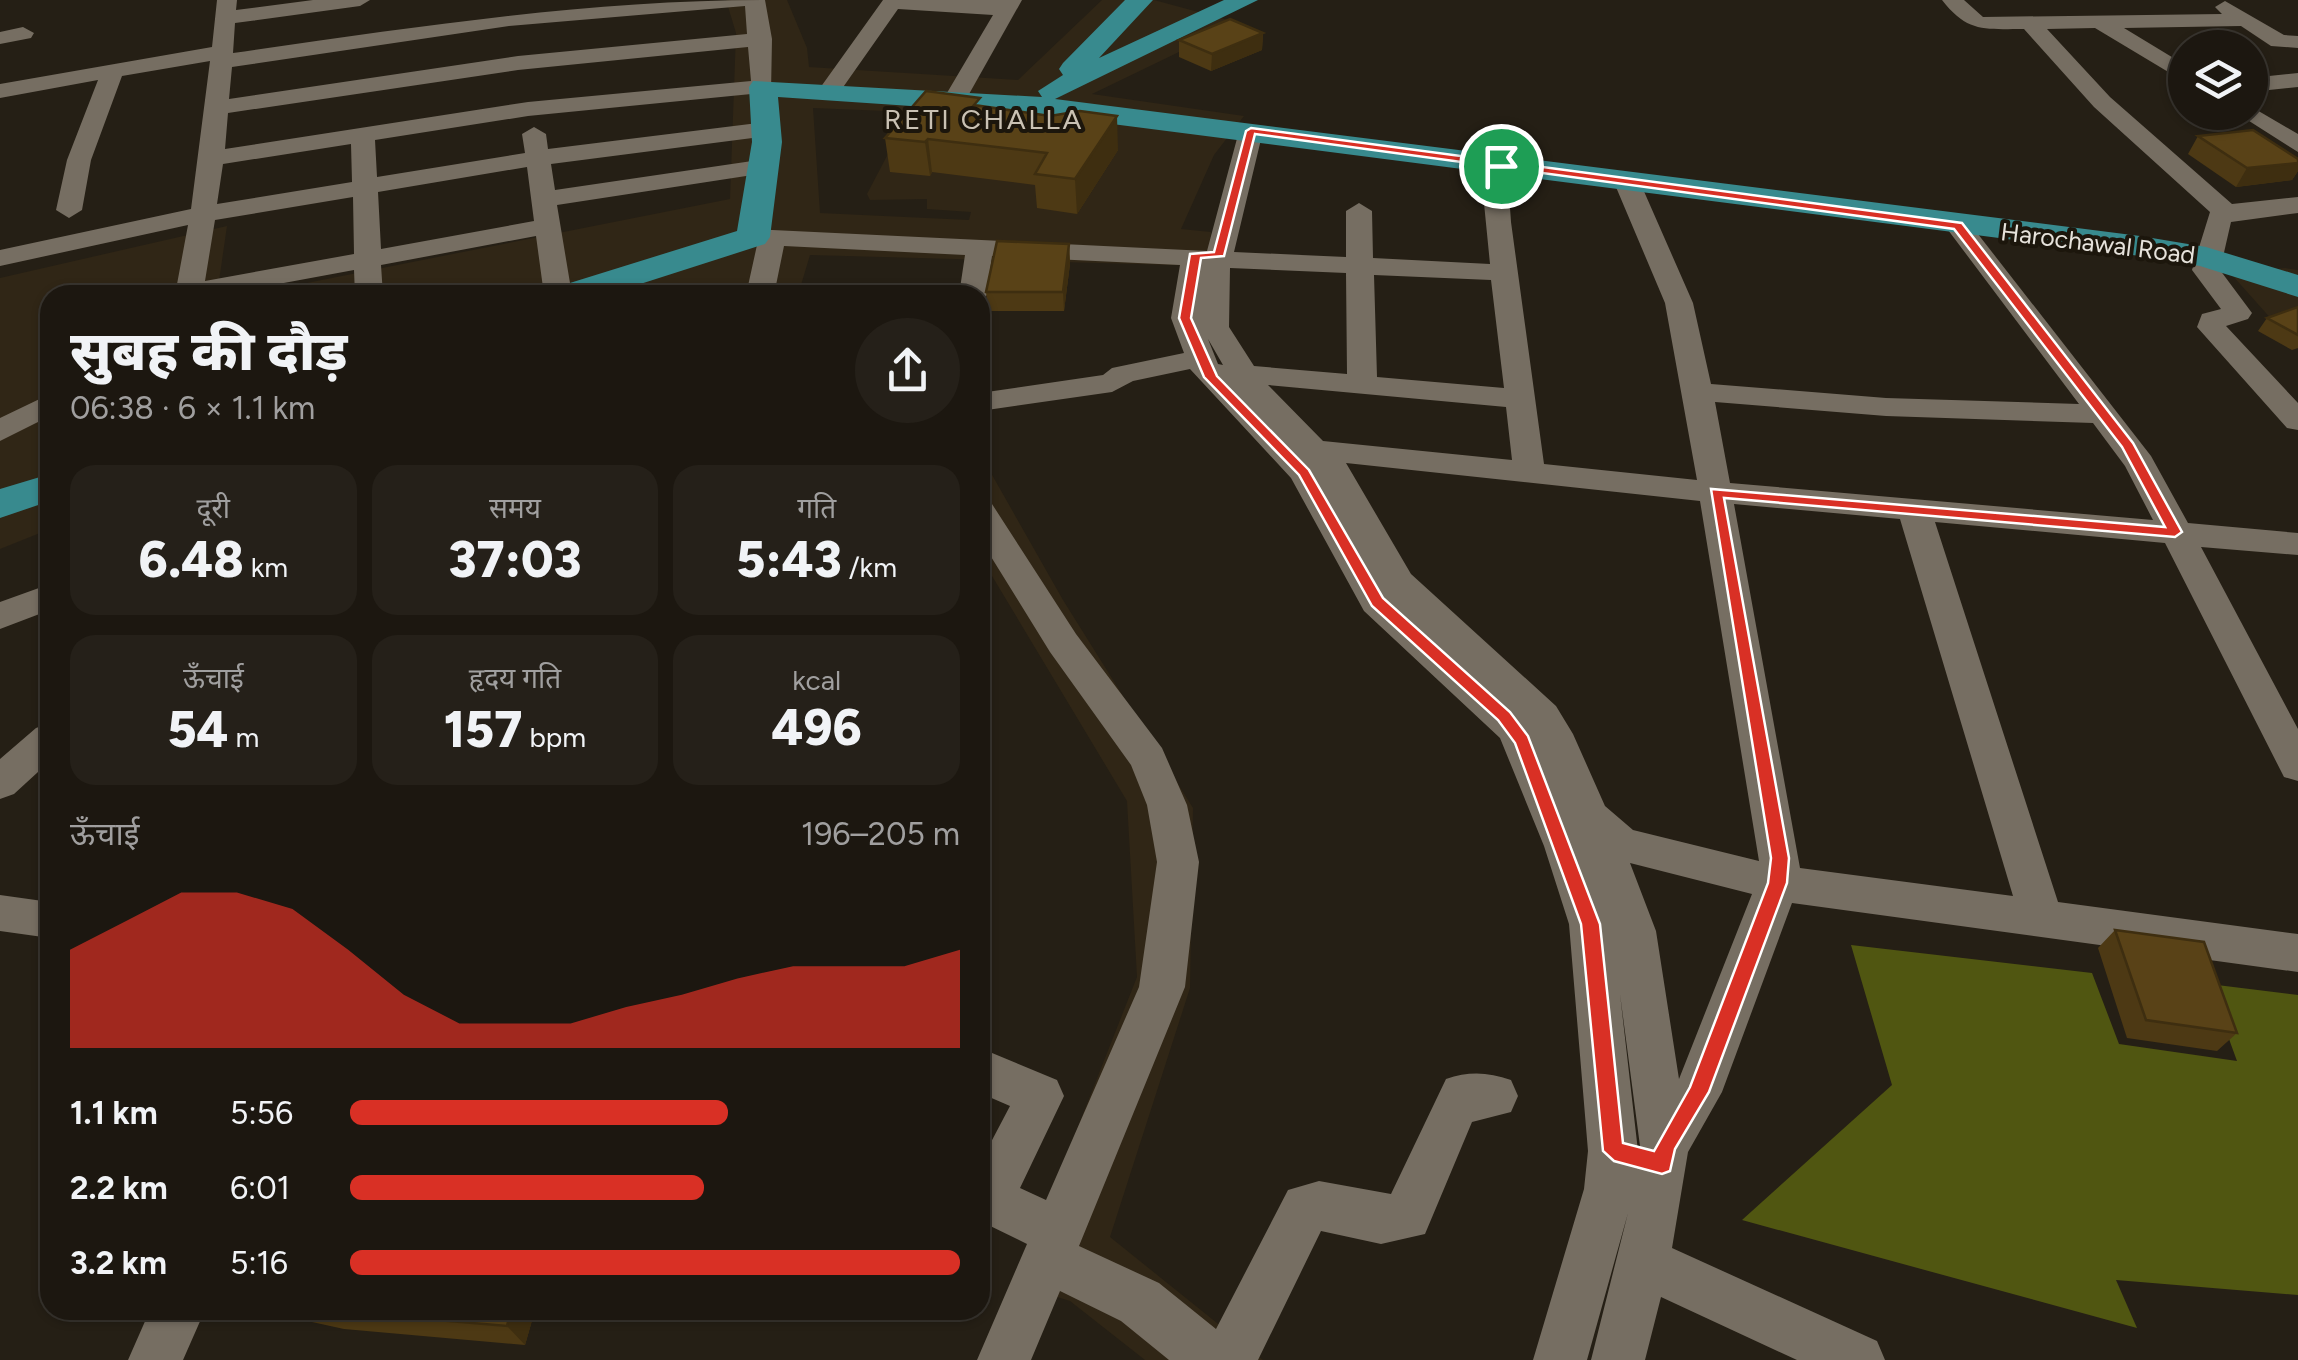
<!DOCTYPE html>
<html lang="hi">
<head>
<meta charset="utf-8">
<style>
  body { margin:0; font-family:Figtree,"Noto Sans Devanagari",sans-serif; background:#252019; color:#f1f3f6; height:100vh; display:flex; flex-direction:column; font-size:38px; white-space:nowrap }
  * { box-sizing:border-box; margin:0 }
  p { font-size:32px; color:#a09f9f }
  .icon { flex:none; width:55px; height:55px; fill:none; stroke:currentColor; stroke-width:2; stroke-linecap:round; stroke-linejoin:round }
  .map { position:relative; flex:1; overflow:hidden }
  .panel { position:absolute; left:40px; top:285px; width:950px; height:1035px; display:flex; flex-direction:column; background:#1c1710; border-radius:30px; box-shadow:0 2px 8px #0004,0 0 0 2px #3a3630 }
  .panel>* { flex:none }
  .tools { position:absolute; left:2168px; top:30px; display:grid; gap:20px }
  .tools a { display:grid; place-items:center; width:100px; height:100px; border-radius:50%; background:#1c1710; box-shadow:0 2px 8px #0004,0 0 0 2px #3a3630; font-size:50px }
  .pin { position:absolute; display:grid; place-items:center; width:85px; height:85px; color:#fff; margin:-42px; border:5px solid #fff; border-radius:50%; box-shadow:0 2px 10px #0007 }
  .round { display:grid; place-items:center; flex:none; width:105px; height:105px; border-radius:52px; background:#252019 }
  .head { display:flex; align-items:center; justify-content:space-between; height:170px; padding:0 30px }
  h1 { font-size:55px; font-weight:800; line-height:75px }
  .stats { display:grid; grid-template-columns:repeat(3,1fr); gap:15px; height:170px; padding:10px 30px }
  .stats div { display:grid; align-content:center; border-radius:25px; background:#252019; text-align:center }
  .stats b { font-size:50px; font-weight:800 }
  .stats small { font-size:28px; font-weight:400 }
  .stats p { font-size:28px }
  .chart { height:280px; padding:20px 30px }
  .chart p { display:flex; justify-content:space-between }
  .chart svg { width:100%; height:180px; margin-top:10px; fill:#d93025; opacity:.7 }
  ul { padding:0 30px; list-style:none; font-size:32px }
  li { display:grid; grid-template-columns:160px 120px 1fr; align-items:center; height:75px }
  li i { height:25px; border-radius:12px; background:#d93025 }
  .map>svg:first-child { display:block }
</style>
</head>
<body>
<div class="map">
<svg width="2298" height="1360" viewBox="0 0 2298 1360">
  <rect width="100%" height="100%" fill="#251f15"/>
  <path fill="#302616" fill-rule="evenodd" d="M726,0H787L807,48L809,67L1018,80L1102,0H1154L1239,23L1092,94L1244,116L1214,155L1181,229L1211,232L1208,266L810,255L798,295H246L730,199L736,33ZM813,108L910,112L867,194L870,200L927,199V209L971,212L969,220L820,213Z
    M227,226L217,295H50V529L0,549V278Z
    M2285,268L2298,270V349L2232,275Z
    M980,466H987L1063,600L1193,808L1190,988L1110,1237L1263,1360H1145L1070,1301L1016,1284L1137,977L1127,801L980,556Z"/>
  <path fill="#505611" d="M1851,945L2092,973L2119,1044L2237,1061L2209,984L2298,995V1295L2116,1280L2137,1328L1742,1220L1892,1085Z"/>
  <g fill="none" stroke-linecap="round" stroke-linejoin="round">
    <path fill="#766e62" fill-rule="evenodd" d="M217,0H237L236,10L313,0H370L360,6L235,23L233,53C410,28 586,0 765,0L772,39L771,92L528,116L375,140L377,177L525,153L522,134L534,127L546,134L548,149L767,122L779,129L767,136L551,164L555,190L765,159L777,166L765,173L557,205L572,295H544L536,236L381,265L383,295H355L354,270L219,295H175L188,225L0,266V250L191,209L210,61L122,76L91,160L82,210L69,218L56,210L67,160L98,80L0,98V84L212,47ZM745,6L747,34L518,56L229,99L232,67L509,26ZM748,47L751,81L528,102L225,149L228,113L518,70ZM351,144L352,182L217,204L223,164ZM527,167L534,221L381,249L378,192ZM353,197L354,254L205,281L215,220Z
      M883,0H1022L964,103H948L944,98L993,15L898,9L839,93H823L820,88Z
      M1942,0H1964L1983,17L2222,14L2215,7L2225,1L2284,35L2298,36V48L2271,46L2241,26L2124,28L2185,65V82L2095,28L2047,29L2110,97L2232,204L2298,197V213L2231,222L2220,270L2252,313L2248,319L2226,326L2298,403V430L2287,428L2197,327L2202,314L2221,309L2192,270L2210,212L2094,107L2024,29C1984,29 1968,33 1942,0Z
      M23,27L34,33L31,38L0,44V32Z
      M2298,73V87L2250,92V78Z
      M2250,106L2298,134V152L2235,112H2250Z
      M1251,124L1263,131L1234,252L1346,257V211L1359,203L1372,211L1373,258L1490,264L1483,193L1489,165L1501,158L1510,160L1513,165L1509,193L1511,222L1544,464L1697,480L1665,303L1613,180L1626,172L1639,180L1693,303L1711,384L1886,398L2079,404L1945,226L1958,218L1967,220L2151,456L2188,523L2298,533V555L2201,547L2298,729V781L2284,777L2165,543L1935,522L2058,902L2298,934V972L1792,903L1722,1092L1688,1152L1672,1248L1877,1341L1885,1360H1797L1661,1297L1645,1360H1591L1628,1213L1587,1360H1533L1584,1189L1588,1151L1569,924L1544,846L1500,738L1364,611L1291,478L1190,369L1133,381L1112,392L980,411V393L1103,375L1112,368L1184,353L1171,318L1180,265L992,256L987,295L980,302V295H959L965,255L784,246L774,295H746L757,245L740,237L753,229L1207,251L1239,131ZM1230,268L1346,273L1347,374L1254,366L1229,327ZM1374,275L1491,280L1504,388L1377,377ZM1208,339L1223,365L1218,364ZM1268,385L1506,407L1512,460L1323,441ZM1715,402L1886,416L2093,423L2125,466L2153,520L1730,483ZM1346,463L1700,501L1759,861L1633,830L1605,806L1573,734L1556,706L1411,574ZM1734,504L1900,519L2013,896L1800,868ZM1630,863L1752,894L1679,1079L1656,931ZM1620,994L1640,1146L1636,1170L1638,1151Z
      M50,394V416L0,441V418Z
      M980,501L992,504L1076,634L1162,748L1187,805L1199,862L1185,987L1079,1246L1159,1283L1216,1329L1288,1190L1319,1181L1391,1194L1446,1079C1469,1071 1488,1072 1511,1080L1518,1096L1511,1112L1472,1122L1425,1234L1381,1244L1321,1231L1258,1360H1169L1121,1321L1060,1291L1031,1360H977L1027,1244L980,1221V1163L1010,1106L980,1093V1048L1057,1080L1064,1096L1020,1188L1046,1200L1139,987L1157,862L1147,805L1131,765L1050,652L980,539Z
      M50,584V610L0,629V602Z
      M50,723V761L14,794L0,799V759L36,728Z
      M0,895L50,902V938L0,931Z
      M150,1310H205L183,1360H128Z"/>
    <path fill="#388a8e" fill-rule="evenodd" d="M1125,0H1153L1099,58L1224,0H1258L1055,99L2140,236L2206,247L2298,275V297L2200,266L2140,256L1042,115L778,97L782,142L770,237L765,244L606,295H552L557,287L737,231L752,142L749,87L753,81L1042,97L1038,91L1063,75L1059,69L1063,63Z
      M50,474V501L0,518V489Z"/>
  </g>
  <path fill="#4d3914" d="M1263,33L1262,50L1211,71L1179,57V40Z
    M981,106L1118,150L1077,214L1037,208L1035,185L932,172L930,176L890,172L885,138Z
    M2198,136L2298,159V171L2292,180L2236,187L2188,154Z
    M1069,244L1070,264L1064,311H988L986,292Z
    M2298,307V348L2292,350L2258,331L2267,318Z
    M2115,930L2237,1033L2217,1051L2127,1038L2098,948Z
    M257,1310H535L525,1345L344,1329Z"/>
  <path fill="#3e2e10" d="M1263,33L1262,50L1211,71L1212,54Z
    M1117,116L1118,150L1077,214L1075,179Z
    M928,139L932,172L930,176L925,142Z
    M2298,163V171L2292,180L2236,187L2247,168Z
    M1069,244L1070,264L1064,311L1063,292Z
    M511,1310H535L525,1345L507,1326Z"/>
  <path fill="#594217" stroke="#3e2e10" stroke-width="2.5" d="M1230,19L1263,33L1212,54L1179,40Z
    M926,91L980,98L974,105L1050,116L1080,111L1117,116L1075,179L1035,174L1047,153L928,139L925,142L885,138Z
    M2253,130L2298,159V163L2247,168L2198,136Z
    M997,241L1069,244L1063,292H986Z
    M2298,307V335L2267,318Z
    M50,417V432L41,425V421Z
    M2115,930L2204,942L2237,1033L2146,1020Z
    M320,1310H511L507,1326Z"/>
  <path fill="#d93025" stroke="#fff" stroke-width="2.5" fill-rule="evenodd" d="M1251,128L1962,223L2133,443L2182,532L2175,537L1724,498L1789,858L1787,883L1709,1092L1675,1149L1670,1171L1662,1174L1614,1161L1603,1151L1581,924L1515,743L1498,720L1372,606L1299,475L1204,377L1179,318L1190,254L1214,252L1246,131ZM1255,134L1954,229L2122,447L2165,527L1711,489L1771,858L1768,883L1690,1087L1654,1151L1623,1143L1600,924L1528,736L1510,712L1383,598L1309,470L1217,376L1191,318L1201,258L1224,256Z"/>
  <g text-anchor="middle" dominant-baseline="central" stroke-width="8" stroke-linejoin="round" paint-order="stroke">
    <g font-size="25" fill="#e6e2db" stroke="#1c160c">
      <text transform="translate(2098 243) rotate(7)">Harochawal Road</text>
    </g>
    <g font-size="28" letter-spacing="2.5" fill="#c9c1b3" stroke="#1c160c">
      <text x="984" y="119">RETI CHALLA</text>
    </g>
  </g>
</svg>
<div class="tools">
<a><svg class="icon" aria-label="layers" viewBox="0 0 24 24"><path d="M12 4l9 5-9 5-9-5zM3 14l9 5 9-5"/></svg></a>
</div>
<div class="pin" style="left:1501px;top:166px;background:#1e9e55"><svg class="icon" aria-label="arrive" viewBox="0 0 24 24"><path d="M6 21V4h12l-3 4 3 4H6"/></svg></div>
<section class="panel">
<div class="head"><div><h1>सुबह की दौड़</h1><p>06:38 · 6 × 1.1 km</p></div><a class="round"><svg class="icon" aria-label="share" viewBox="0 0 24 24"><path d="M12 15V3M7 8l5-5 5 5M5 13v7h14v-7"/></svg></a></div>
<div class="stats">
<div><p>दूरी</p><b>6.48<small> km</small></b></div>
<div><p>समय</p><b>37:03</b></div>
<div><p>गति</p><b>5:43<small> /km</small></b></div>
</div>
<div class="stats">
<div><p>ऊँचाई</p><b>54<small> m</small></b></div>
<div><p>हृदय गति</p><b>157<small> bpm</small></b></div>
<div><p>kcal</p><b>496</b></div>
</div>
<div class="chart"><p><span>ऊँचाई</span>196–205 m</p>
<svg viewBox="0 0 160 44" preserveAspectRatio="none"><path d="M0 44V20L10 13L20 6L30 6L40 10L50 20L60 31L70 38L80 38L90 38L100 34L110 31L120 27L130 24L140 24L150 24L160 20V44z"/></svg>
</div>
<ul>
<li><b>1.1 km</b>5:56<i style="width:62%"></i></li>
<li><b>2.2 km</b>6:01<i style="width:58%"></i></li>
<li><b>3.2 km</b>5:16<i style="width:100%"></i></li>
</ul>
</section>
</div>
</body>
</html>
